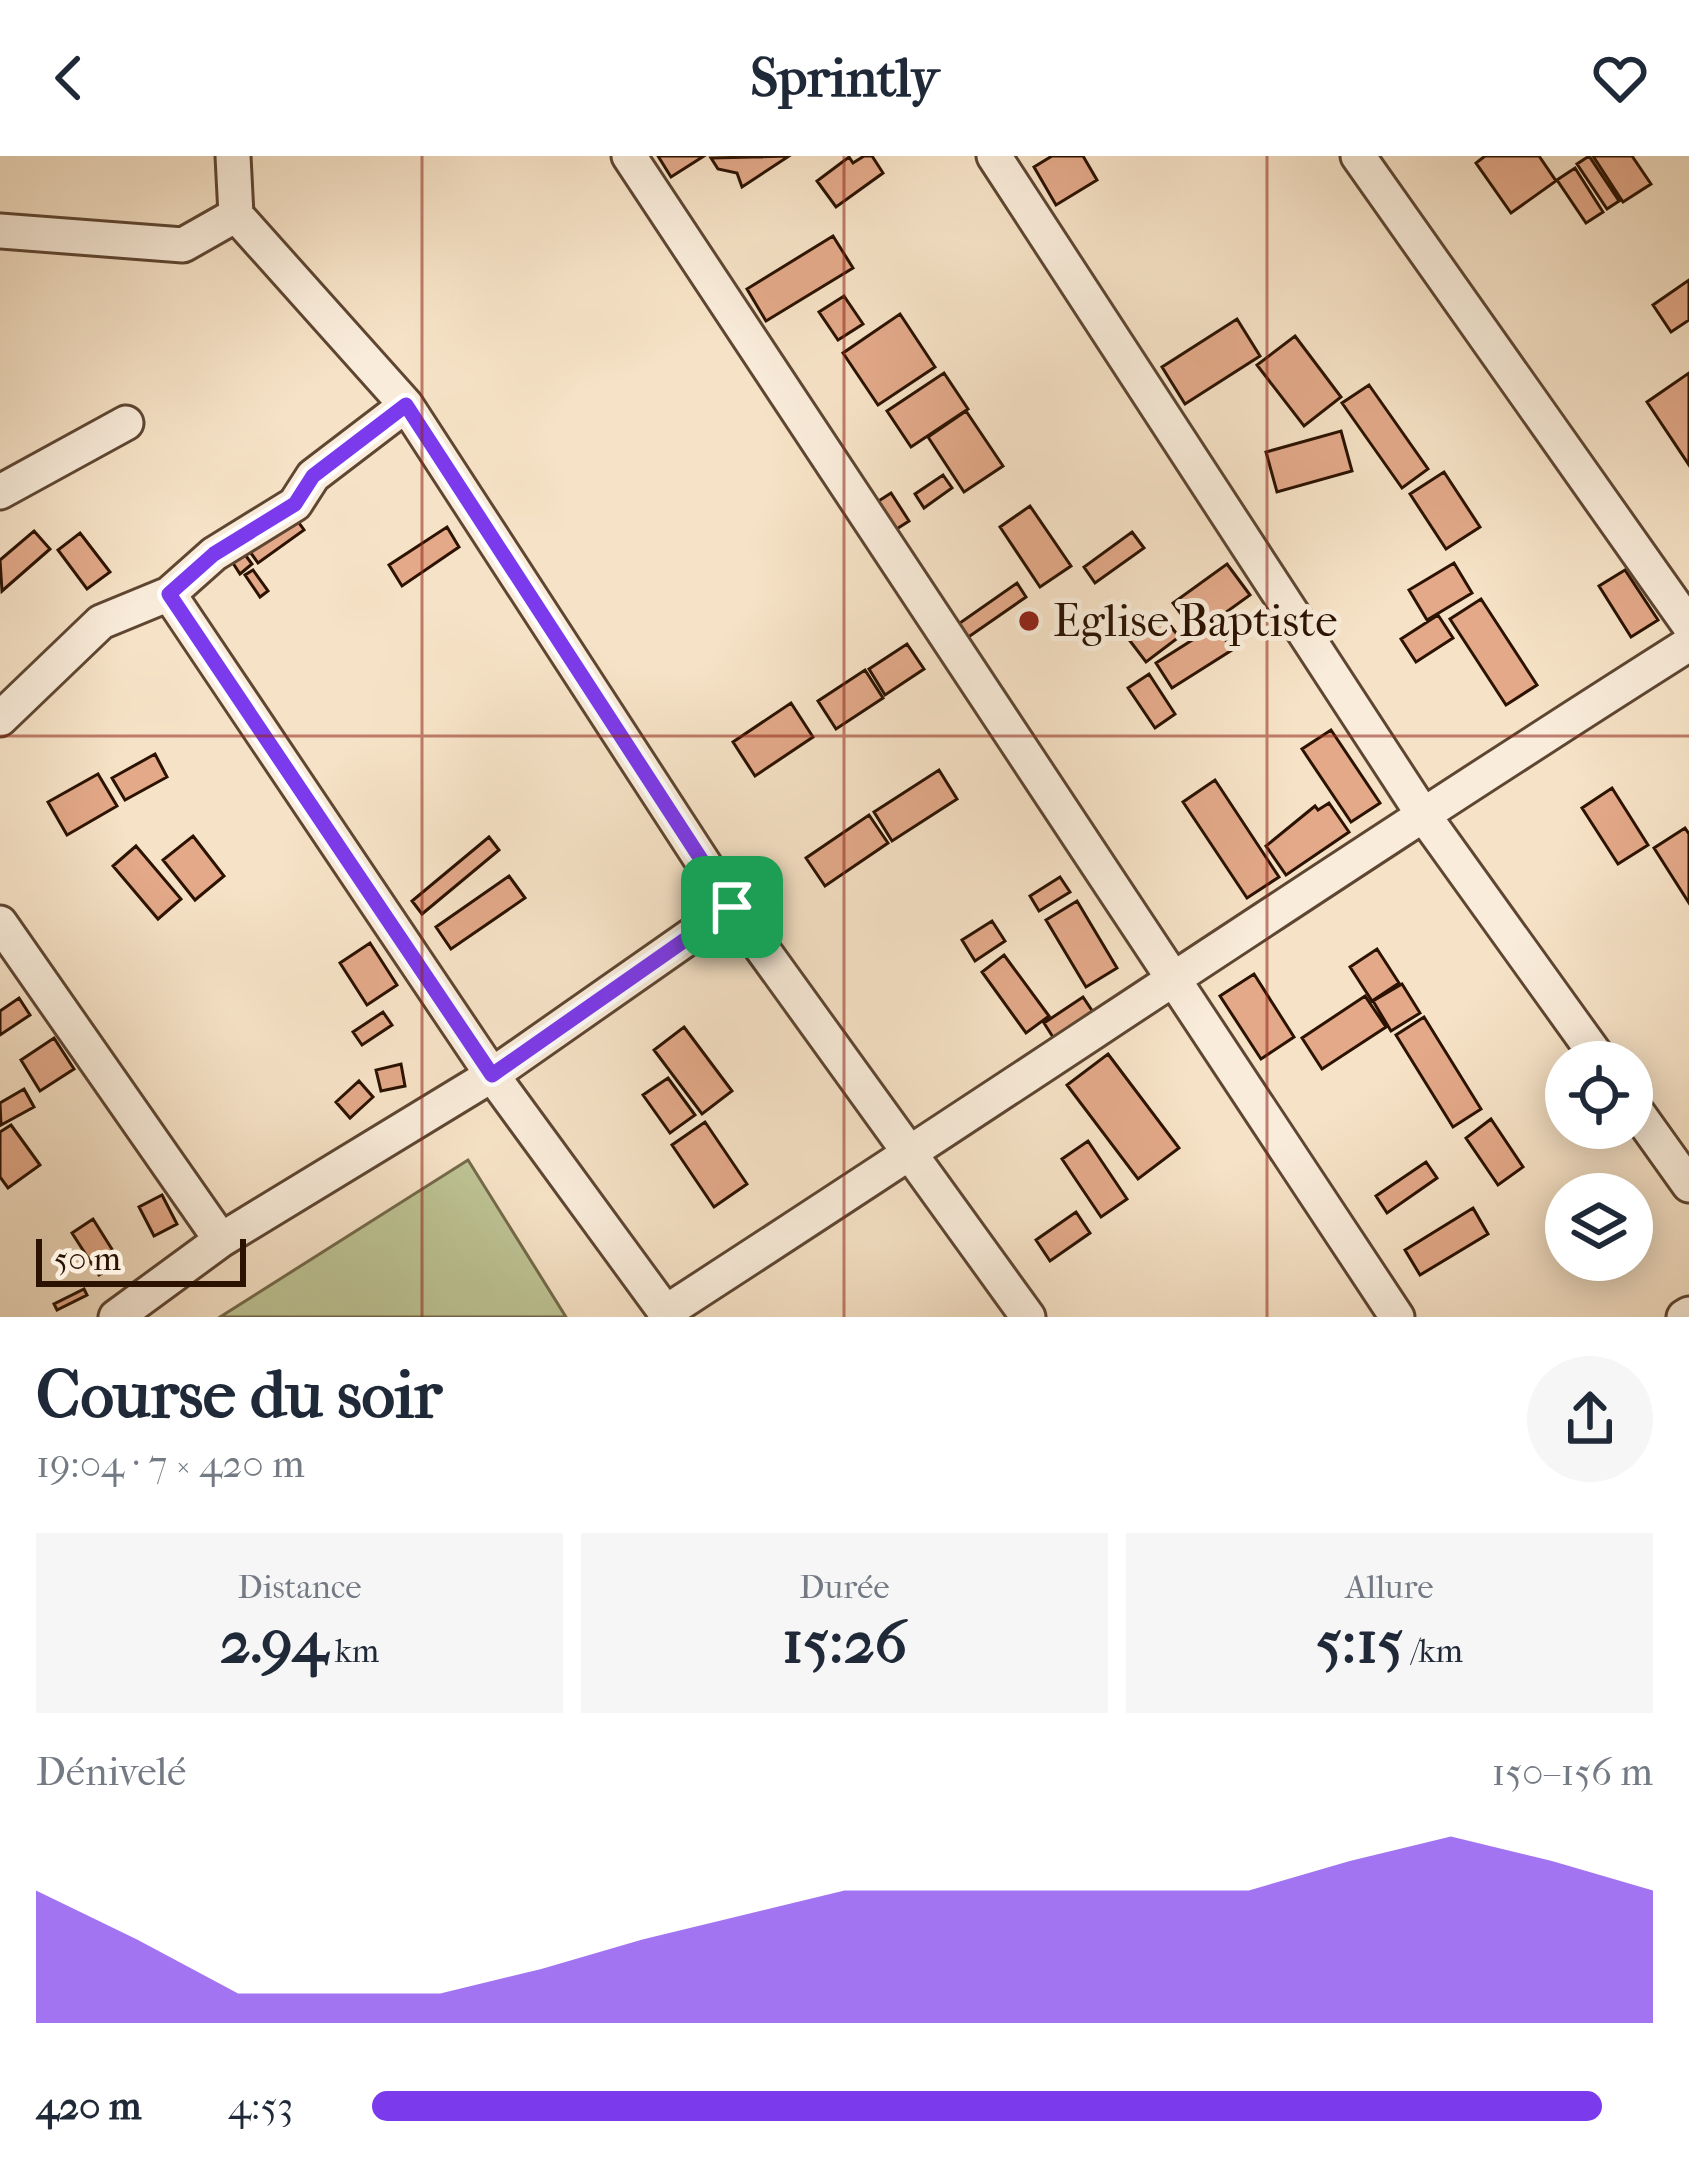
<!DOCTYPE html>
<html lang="fr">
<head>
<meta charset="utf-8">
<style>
  body { margin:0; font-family:"IM FELL French Canon",serif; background:#f6f6f7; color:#1f2937; height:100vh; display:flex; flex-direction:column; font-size:45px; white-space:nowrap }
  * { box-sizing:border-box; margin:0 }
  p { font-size:39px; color:#747a83 }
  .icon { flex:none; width:66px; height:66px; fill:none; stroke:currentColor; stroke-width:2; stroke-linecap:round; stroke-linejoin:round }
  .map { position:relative; height:1161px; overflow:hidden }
  .side { display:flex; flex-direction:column; background:#fff; flex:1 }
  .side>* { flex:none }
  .fabs { position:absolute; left:1545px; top:885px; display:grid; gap:24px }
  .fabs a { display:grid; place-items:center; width:108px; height:108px; border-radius:50%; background:#fff; box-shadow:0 6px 30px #0003; font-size:60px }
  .scale { position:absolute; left:36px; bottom:30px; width:210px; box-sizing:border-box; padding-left:12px; border:6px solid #2b1201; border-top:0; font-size:33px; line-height:42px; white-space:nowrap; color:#2b1201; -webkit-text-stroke:9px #f9ecda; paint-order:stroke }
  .pin { position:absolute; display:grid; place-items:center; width:102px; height:102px; color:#fff; margin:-51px; border-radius:24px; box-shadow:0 6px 18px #0006 }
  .round { display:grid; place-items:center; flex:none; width:126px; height:126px; border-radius:63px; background:#f6f6f7 }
  .headline { display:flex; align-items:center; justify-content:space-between; height:204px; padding:0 36px }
  h1 { font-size:66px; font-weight:700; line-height:90px }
  .figures { display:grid; grid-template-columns:repeat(3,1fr); gap:18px; height:204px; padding:12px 36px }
  .figures div { display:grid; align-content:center; border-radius:0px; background:#f6f6f7; text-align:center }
  .figures b { font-size:60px; font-weight:700 }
  .figures small { font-size:33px; font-weight:400 }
  .figures p { font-size:33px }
  .chart { height:336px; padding:24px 36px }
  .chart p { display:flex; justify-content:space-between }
  .chart svg { width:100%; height:216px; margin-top:12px; fill:#7c3aed; opacity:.7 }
  ul { padding:0 36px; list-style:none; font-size:39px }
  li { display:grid; grid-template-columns:192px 144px 1fr; align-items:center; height:90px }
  li i { height:30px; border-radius:15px; background:#7c3aed }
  header { display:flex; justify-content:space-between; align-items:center; height:156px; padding:0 36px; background:#fff; font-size:54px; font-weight:700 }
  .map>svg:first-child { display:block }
</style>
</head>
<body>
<header><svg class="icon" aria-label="back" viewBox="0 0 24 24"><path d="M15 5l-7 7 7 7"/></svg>Sprintly<svg class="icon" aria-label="heart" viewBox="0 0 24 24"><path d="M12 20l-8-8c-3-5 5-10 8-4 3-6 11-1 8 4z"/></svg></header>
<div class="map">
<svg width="1689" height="1161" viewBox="0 0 1689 1161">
  <rect width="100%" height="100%" fill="#f6e2c6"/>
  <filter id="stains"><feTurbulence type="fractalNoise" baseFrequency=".00167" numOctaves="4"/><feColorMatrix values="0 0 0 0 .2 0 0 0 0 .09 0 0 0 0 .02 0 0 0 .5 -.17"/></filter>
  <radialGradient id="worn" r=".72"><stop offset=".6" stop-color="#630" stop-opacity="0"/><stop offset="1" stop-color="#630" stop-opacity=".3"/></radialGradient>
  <path fill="#bdc394" stroke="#746a4a" stroke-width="3" d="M468,1004L566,1161H220Z"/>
  <path fill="#e3a989" stroke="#2b1201" stroke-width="3" d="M658,0H704L671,21Z
    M789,0L742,31L737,17L718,13L711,2Z
    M864,0H872L883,17L836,51L817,25L849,1L853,7Z
    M1052,0H1083L1097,24L1056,49L1034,11Z
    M1485,0H1539L1556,25L1511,57L1476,7Z
    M1589,0L1619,45L1607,53L1577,8Z
    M1593,0H1632L1651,28L1623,46Z
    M1575,12L1603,56L1586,67L1557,24Z
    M833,80L853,112L766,165L747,133Z
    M1689,124V164L1671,176L1653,149Z
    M844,140L863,168L838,184L819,156Z
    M900,158L935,211L878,249L843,197Z
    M1237,163L1260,200L1185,248L1162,211Z
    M1295,180L1341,241L1304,270L1257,209Z
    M944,217L968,253L911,291L887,255Z
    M1689,217V309L1647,246Z
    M1369,229L1428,313L1402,332L1342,247Z
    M966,255L1003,310L964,336L928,281Z
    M1341,275L1352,315L1277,336L1266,296Z
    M1444,316L1480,371L1446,393L1410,338Z
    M943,319L952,332L924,352L915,338Z
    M891,337L909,365L892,376L874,348Z
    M1030,350L1071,410L1040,431L1000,371Z
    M294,360L304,374L258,407L248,393Z
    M447,371L459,391L402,430L389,409Z
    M34,375L50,393L2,435L0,404Z
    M1132,376L1144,392L1095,427L1084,411Z
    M80,377L110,416L87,433L58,394Z
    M243,396L252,408L240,418L231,404Z
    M1454,407L1472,437L1427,464L1409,434Z
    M1227,408L1250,439L1196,478L1173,447Z
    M253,414L268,435L260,441L245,419Z
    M1625,414L1658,464L1631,481L1599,430Z
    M1017,427L1026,441L967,482L957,469Z
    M1481,443L1537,529L1506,549L1450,463Z
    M1160,456L1179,481L1146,506L1127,481Z
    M1438,459L1453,482L1416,506L1401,483Z
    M1216,469L1232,494L1172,532L1156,507Z
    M907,488L924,513L885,539L869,513Z
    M865,514L883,542L836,573L818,545Z
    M1149,518L1175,558L1155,572L1128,532Z
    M791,547L813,581L755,620L733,586Z
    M1331,574L1380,647L1351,666L1302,593Z
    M155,598L167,621L125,644L112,622Z
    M939,614L957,643L892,685L874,656Z
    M98,618L117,650L67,679L48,646Z
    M1215,624L1279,721L1247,742L1183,646Z
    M1612,632L1648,689L1618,708L1582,652Z
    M1329,647L1349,676L1286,719L1266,690L1315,650L1318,654Z
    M869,659L888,687L825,730L806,702Z
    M1685,672L1689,678V747L1654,692Z
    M193,680L224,720L195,744L163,704Z
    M489,681L499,694L422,758L412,745Z
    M136,690L181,743L158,763L113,710Z
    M509,720L525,742L451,793L436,771Z
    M1060,721L1070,736L1039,755L1030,740Z
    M1077,745L1117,812L1086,831L1046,764Z
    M992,765L1005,785L975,805L962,784Z
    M370,787L397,829L367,849L340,807Z
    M1377,793L1399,827L1372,845L1350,811Z
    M1004,799L1049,860L1026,877L982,816Z
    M1254,818L1294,881L1261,903L1220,840Z
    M1402,828L1420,857L1391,875L1373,845Z
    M1365,840L1386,871L1322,913L1302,882Z
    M1083,841L1097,862L1058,889L1044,867Z
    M19,842L30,859L0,879V855Z
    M383,856L392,869L362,889L353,876Z
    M1424,861L1481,953L1453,971L1396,879Z
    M684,871L732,935L702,958L654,894Z
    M54,882L74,913L40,935L21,904Z
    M1108,898L1179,992L1138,1023L1067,929Z
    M401,908L405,930L381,935L376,914Z
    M668,922L695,959L670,977L643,939Z
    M359,925L373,941L350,962L336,946Z
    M24,933L34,951L1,969L0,947Z
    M1491,963L1523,1011L1498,1029L1466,982Z
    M705,966L747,1028L714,1051L672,989Z
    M11,969L40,1009L8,1032L0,1021V976Z
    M1088,985L1127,1043L1101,1061L1062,1003Z
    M1426,1006L1437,1022L1387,1057L1376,1040Z
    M162,1039L177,1068L154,1080L139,1051Z
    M1473,1052L1488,1078L1420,1119L1405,1094Z
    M1076,1056L1090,1077L1050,1105L1036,1084Z
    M93,1063L120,1106L99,1119L72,1077Z
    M84,1133L87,1139L57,1154L54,1148Z"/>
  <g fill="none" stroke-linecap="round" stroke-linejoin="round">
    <defs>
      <path id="street" d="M629,0L1397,1161
        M994,0L1422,657L1601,906
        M1358,0L1689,469
        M236,59L406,249L732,751L1028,1161
        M0,75L183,89L236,59L233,0
        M0,336L126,267
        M169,438L492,919L669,1161
        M0,563L101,466L169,438L214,398L295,348L313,320L406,249
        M0,767L221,1084
        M1632,949L1689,1029
        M666,1156C1008,935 1345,706 1689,488
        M116,1161L221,1084L492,919L732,751
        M1684,1161L1689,1158"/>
    </defs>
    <use href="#street" stroke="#5e4632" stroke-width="39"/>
    <use href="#street" stroke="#f9ecda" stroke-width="33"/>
  </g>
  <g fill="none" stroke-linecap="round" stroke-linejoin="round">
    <defs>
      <path id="route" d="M406,249L732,751L492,919L169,438L214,398L295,348L313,320Z"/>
    </defs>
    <use href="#route" stroke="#fff" stroke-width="24"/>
    <use href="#route" stroke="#7c3aed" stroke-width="15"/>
  </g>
  <path fill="none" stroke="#8f2418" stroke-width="3" stroke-opacity="0.55" d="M422,0V1161M844,0V1161M1267,0V1161M0,580H1689"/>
  <circle fill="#8f2418" stroke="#f9ecda" stroke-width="4.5" cx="1029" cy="465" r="12"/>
  <g text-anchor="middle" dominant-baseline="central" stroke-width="10" stroke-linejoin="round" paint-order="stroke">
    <g font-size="45" fill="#2b1201" stroke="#f9ecda" text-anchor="start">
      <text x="1053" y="465">Eglise Baptiste</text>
    </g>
  </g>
  <rect width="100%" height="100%" filter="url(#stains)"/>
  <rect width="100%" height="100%" fill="url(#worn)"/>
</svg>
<div class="fabs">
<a><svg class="icon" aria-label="locate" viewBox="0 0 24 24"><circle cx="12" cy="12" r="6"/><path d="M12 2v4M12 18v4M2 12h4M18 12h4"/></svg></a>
<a><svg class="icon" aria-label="layers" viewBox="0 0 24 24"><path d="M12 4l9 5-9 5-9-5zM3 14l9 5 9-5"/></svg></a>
</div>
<div class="scale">50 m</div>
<div class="pin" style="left:732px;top:751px;background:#1e9e55"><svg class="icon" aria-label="arrive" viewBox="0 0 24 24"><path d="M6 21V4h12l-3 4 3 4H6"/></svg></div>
</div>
<section class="side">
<div class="headline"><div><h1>Course du soir</h1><p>19:04 · 7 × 420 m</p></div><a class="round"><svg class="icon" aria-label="share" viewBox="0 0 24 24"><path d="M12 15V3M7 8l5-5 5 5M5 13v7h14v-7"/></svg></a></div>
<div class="figures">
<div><p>Distance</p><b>2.94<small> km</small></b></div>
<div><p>Durée</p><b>15:26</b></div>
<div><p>Allure</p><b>5:15<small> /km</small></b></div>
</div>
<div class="chart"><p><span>Dénivelé</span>150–156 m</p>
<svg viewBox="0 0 160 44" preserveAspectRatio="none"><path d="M0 44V17L10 27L20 38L30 38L40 38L50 33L60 27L70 22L80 17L90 17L100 17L110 17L120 17L130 11L140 6L150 11L160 17V44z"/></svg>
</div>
<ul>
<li><b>420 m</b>4:53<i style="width:96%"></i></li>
</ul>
</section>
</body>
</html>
